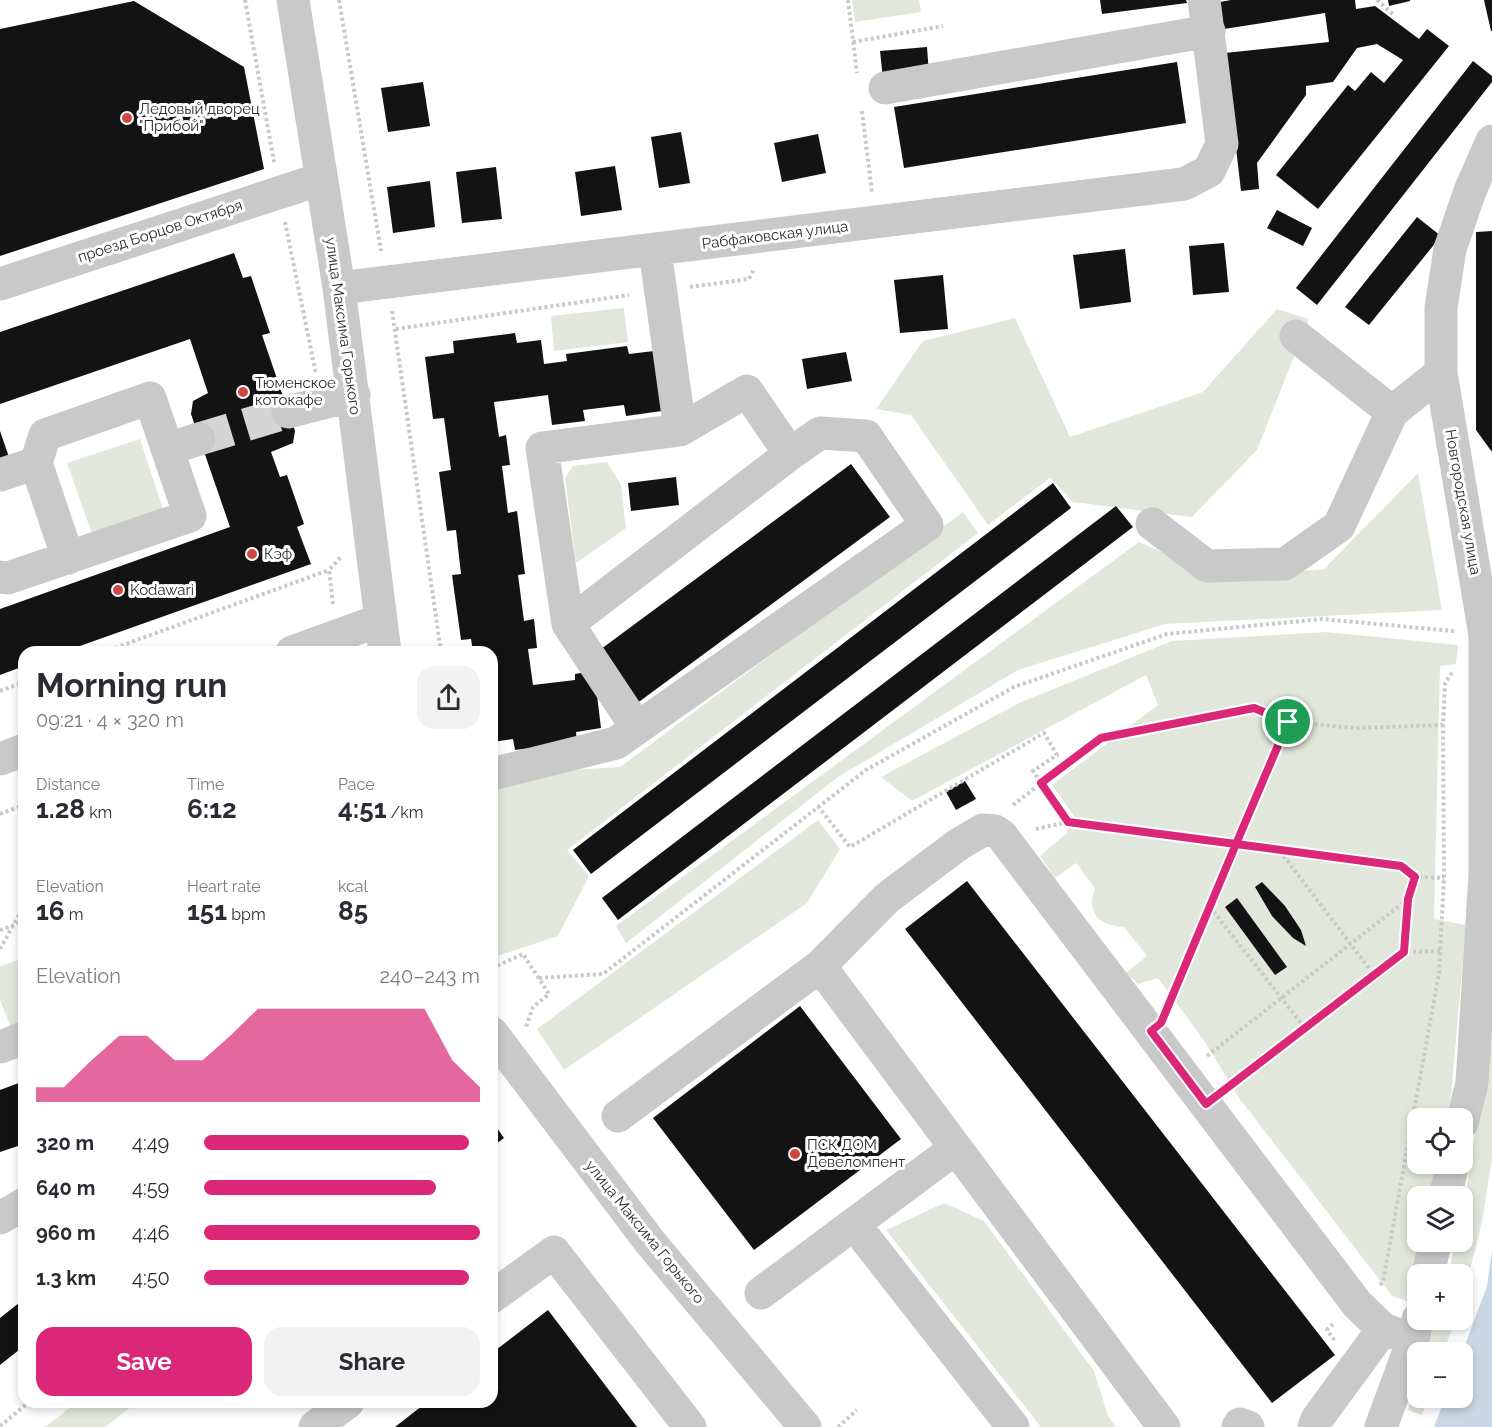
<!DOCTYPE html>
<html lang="en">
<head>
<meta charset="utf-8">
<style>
  body { margin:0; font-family:Raleway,sans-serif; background:#f2f2f3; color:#2b2b33; height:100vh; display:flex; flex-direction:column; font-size:22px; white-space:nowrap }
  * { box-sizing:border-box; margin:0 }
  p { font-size:20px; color:#7c7c81 }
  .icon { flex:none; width:33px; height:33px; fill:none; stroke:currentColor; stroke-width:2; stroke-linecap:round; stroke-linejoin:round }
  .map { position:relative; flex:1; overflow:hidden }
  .drawer { position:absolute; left:18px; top:646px; width:480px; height:762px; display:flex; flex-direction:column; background:#fff; border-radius:18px; box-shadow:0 3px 9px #0003 }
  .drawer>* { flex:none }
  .tools { position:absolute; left:1407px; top:1108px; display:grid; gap:12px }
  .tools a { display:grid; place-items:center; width:66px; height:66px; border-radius:12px; background:#fff; box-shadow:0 3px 9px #0003; font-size:30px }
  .pin { position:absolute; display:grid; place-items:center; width:51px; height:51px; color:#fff; margin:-26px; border:3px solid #fff; border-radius:50%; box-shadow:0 2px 6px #0007 }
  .round { display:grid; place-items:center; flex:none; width:63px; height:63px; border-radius:18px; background:#f2f2f3 }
  .headline { display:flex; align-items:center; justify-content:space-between; height:102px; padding:0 18px }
  h1 { font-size:33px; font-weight:700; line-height:45px }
  .figures { display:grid; grid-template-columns:repeat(3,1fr); gap:9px; height:102px; padding:6px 18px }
  .figures div { display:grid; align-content:center }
  .figures b { font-size:26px; font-weight:700 }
  .figures small { font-size:16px; font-weight:400 }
  .figures p { font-size:16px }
  .chart { height:168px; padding:12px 18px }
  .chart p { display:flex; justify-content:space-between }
  .chart svg { width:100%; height:108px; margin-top:6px; fill:#db2777; opacity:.7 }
  .action { display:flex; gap:12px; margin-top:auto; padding:12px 18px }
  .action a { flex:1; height:69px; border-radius:18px; background:#db2777; color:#fff; font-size:24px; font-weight:700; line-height:69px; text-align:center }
  .action a+a { background:#f2f2f3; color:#2b2b33 }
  ul { padding:0 18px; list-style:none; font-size:20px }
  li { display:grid; grid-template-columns:96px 72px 1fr; align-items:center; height:45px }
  li i { height:15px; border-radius:8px; background:#db2777 }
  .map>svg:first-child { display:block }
</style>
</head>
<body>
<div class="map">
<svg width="1492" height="1427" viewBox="0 0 1492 1427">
  <rect width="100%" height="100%" fill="#fff"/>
  <path fill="#e1e8db" d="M852,0H919L921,12L855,22Z
    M624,308L628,342L554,351L551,316Z
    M1277,309L1309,319L1257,450L1192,517L1073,502L1050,478L988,525L911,415L876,409L923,341L1015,318L1070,437L1203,392Z
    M140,439L163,509L92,534L67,463Z
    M607,462L621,485L626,528L576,563L565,478L573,466Z
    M1418,473L1442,610L1165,624L1018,670L838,777L626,943L616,926L1139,542L1221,579L1324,569Z
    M963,512L978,533L567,850L589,876L558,936L494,957L492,787L539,772L620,767Z
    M1326,632L1458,645L1456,664L1440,666L1434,919L1466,925L1451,1097L1446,1119H1418V1164H1437L1429,1197H1418V1242H1420L1407,1301L1392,1296L1239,1098L1205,1042L1158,978L1138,984L1126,973L1147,956L1124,927C1100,926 1085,913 1095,888L1076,863L1055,878L1040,856L1067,833L1074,816L1052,785L1158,705L1146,675L912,801L881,777L1019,703L1172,641Z
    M818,820L840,849L807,903L564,1070L537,1029Z
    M24,958V1023L11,1028L0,1000V966Z
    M1492,1006V1158L1482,1222L1463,1298L1462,1275H1448L1456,1242H1462L1463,1210L1486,1065Z
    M944,1203L984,1221L1094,1371L1108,1416L1116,1427H1041L886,1230Z
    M1436,1320H1455L1443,1353H1426Z
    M1417,1379L1418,1398H1428L1422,1415L1408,1410Z
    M76,1403V1402L136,1403L105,1427H45Z"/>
  <path fill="#cad8e6" d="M1492,1249V1427H1434L1445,1398H1462V1353L1487,1286Z"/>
  <path fill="#131313" d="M1100,0H1186L1187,3L1102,14Z
    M1231,0H1355L1356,9L1375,6L1419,39L1427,29L1449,46L1318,209L1276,175L1348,85L1355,91L1371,72L1384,83L1403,60L1377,44L1357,48L1333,82L1306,86V95L1257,163L1259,189L1241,191L1225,53L1329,42L1325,13L1224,29L1220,2Z
    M1388,0H1410V1L1389,6Z
    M1484,0H1492V31H1491Z
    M134,1L244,67L264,169L0,256V29Z
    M927,47L929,74L883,79L880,51Z
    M1473,61L1492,76V82L1317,305L1296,288Z
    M1177,62L1186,123L904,168L894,107Z
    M423,82L430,126L388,132L381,88Z
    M681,132L690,183L659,188L651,137Z
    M818,134L826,173L782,182L774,143Z
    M615,166L622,210L581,216L575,172Z
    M496,167L502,219L462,223L456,172Z
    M430,181L435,227L393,233L387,187Z
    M1277,210L1312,228L1303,246L1267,228Z
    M1417,217L1441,236L1369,325L1345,307Z
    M1492,231V452L1476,430V232Z
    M1224,243L1229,292L1193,295L1189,246Z
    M1125,249L1131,302L1080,309L1073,255Z
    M234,253L243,278L251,276L270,333L262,335L295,431L293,443L271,452L280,477L287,475L304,524L297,527L311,564L63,652H24V666L0,675V609L230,527L191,414L193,401L208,393L190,339L0,404V332Z
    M943,275L948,329L900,333L894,280Z
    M515,333L517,343L541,340L544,364L567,361L566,354L627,346L629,354L654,351L662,411L626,416L624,405L583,410L585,421L552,425L548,395L494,402L499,437L506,435L510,465L502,466L508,513L517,511L525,574L518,575L524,621L534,619L537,648L528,649L533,685L575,680V674L594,671L601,728L576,732L577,742L515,750L513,739L492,742V652H473L471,639L461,640L452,575L461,574L456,530L447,531L439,472L451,470L444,418L433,419L425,357L454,353L453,341Z
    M846,352L852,381L807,389L802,359Z
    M0,431L9,457L0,461Z
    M851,464L890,517L636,704L597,652Z
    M676,477L679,505L631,511L628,483Z
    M1053,483L1071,508L591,874L573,850Z
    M1116,506L1133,527L618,920L602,898Z
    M965,781L976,799L956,810L946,792Z
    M967,881L1335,1355L1272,1403L905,929Z
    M1262,882L1285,906L1301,930L1306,946L1293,938L1272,916L1255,887Z
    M1237,898L1287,967L1275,975L1225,907Z
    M800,1006L901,1139L754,1250L653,1118Z
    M24,1081V1144L0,1152V1090Z
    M492,1121L504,1138L492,1147Z
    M24,1299V1346L0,1365V1318Z
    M548,1310L637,1427H395L427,1402H492V1353Z"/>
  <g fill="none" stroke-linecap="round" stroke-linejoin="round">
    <path stroke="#d5d5d5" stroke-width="33" stroke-dasharray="33 16" stroke-linecap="butt" d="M199,439L288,412"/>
    <path stroke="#c9c9c9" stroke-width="4" stroke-dasharray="3 3" stroke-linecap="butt" d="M245,0L274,162
      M339,0L381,251
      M848,0L857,73
      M1377,0L1395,16
      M853,42L943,26
      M862,111L872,193
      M285,222L316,374
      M690,287L749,279L754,269
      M392,311L441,652
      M396,329L629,295
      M333,604L329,570L341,557
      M104,652L329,570
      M0,691L24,682
      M1013,805L1101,738L1254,708L1288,722L1356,728L1443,725
      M818,806L850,847L1044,733L1057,755L1033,771L1068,822
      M0,814L24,805
      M1036,829L1068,822L1401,866L1415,877
      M1280,851L1374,975
      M1210,907L1305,1028
      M0,930L24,922
      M0,949L24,906
      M1404,952L1408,899
      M492,968L523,954L549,994L533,1007L526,1027
      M539,978L603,974L866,770L1014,687L1167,634L1322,619L1454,631
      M1169,1003L1288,722
      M1207,1056L1408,899L1415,877L1444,878
      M1230,1085L1404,952L1441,951
      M1380,1285L1383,1282L1439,973L1444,878L1443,725L1445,683L1453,671
      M1333,1324L1327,1330L1335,1341
      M0,1426L29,1402
      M838,1427L857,1410"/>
    <path stroke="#c9c9c9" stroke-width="33" d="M293,0L339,288L385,652
      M885,88L1209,31
      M655,250L680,430L747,391L790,454L568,624L542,448L680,430
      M0,284L321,179
      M339,288L1184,184L1209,171L1222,144L1204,0
      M1296,336L1392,412
      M288,412L354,395
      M167,449L199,439
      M36,463L68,558
      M0,475L36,463L45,435L150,398L190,516L8,578L0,577
      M1152,524L1207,566L1285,564L1339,526L1392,412L1441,373
      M568,624L637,728
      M292,652L381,620
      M0,759L24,750
      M492,774L616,743L927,525L866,436L820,433L790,454
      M492,1033L650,1242L805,1427
      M0,1047L24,1038
      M618,1116L820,966
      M1462,1123L1472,1083L1485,874V635L1441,373V308L1450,249L1470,191L1492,141
      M1445,1197L1453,1164
      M0,1218L24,1204
      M854,1224L1013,1427
      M1428,1275L1435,1242
      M761,1293L956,1148
      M492,1297L554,1252L690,1427
      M315,1427L348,1402
      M1164,1427L820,966L887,898L959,844L983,830L995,831L1002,836L1357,1304L1383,1329L1413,1340
      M1238,1427L1240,1424L1248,1427
      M1314,1427L1317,1419L1383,1329
      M1381,1427L1413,1340L1418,1319"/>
  </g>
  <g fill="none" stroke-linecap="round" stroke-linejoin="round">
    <defs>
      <path id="route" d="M1288,722L1254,708L1101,738L1041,783L1068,822L1236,844L1161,1023L1151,1031L1206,1104L1404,952L1408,899L1415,877L1401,866L1236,844L1288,722"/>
    </defs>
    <use href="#route" stroke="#fff" stroke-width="12"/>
    <use href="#route" stroke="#db2777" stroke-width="8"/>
  </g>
  <g fill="#ce4843" stroke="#fff" stroke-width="2">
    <circle cx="127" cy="118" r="6"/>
    <circle cx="243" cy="392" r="6"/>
    <circle cx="252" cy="554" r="6"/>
    <circle cx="118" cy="590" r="6"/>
    <circle cx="795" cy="1154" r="6"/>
  </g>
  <g text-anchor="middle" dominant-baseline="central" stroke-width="6" stroke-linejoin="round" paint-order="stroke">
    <g font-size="15" fill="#2c2c2c" stroke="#fff" text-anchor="start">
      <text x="139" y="109">Ледовый дворец<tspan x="139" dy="17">"Прибой"</tspan></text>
      <text x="255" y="383">Тюменское<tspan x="255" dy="17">котокафе</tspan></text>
      <text x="264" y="554">Кэф</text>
      <text x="130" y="590">Kodawari</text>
      <text x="807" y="1145">ПСК ДОМ<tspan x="807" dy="17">Девеломпент</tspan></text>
    </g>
    <g font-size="15" fill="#2c2c2c" stroke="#fff">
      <text transform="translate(160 231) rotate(-18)">проезд Борцов Октября</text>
      <text transform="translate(775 235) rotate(-7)">Рабфаковская улица</text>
      <text transform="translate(343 326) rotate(82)">улица Максима Горького</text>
      <text transform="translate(1463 502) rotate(80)">Новгородская улица</text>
      <text transform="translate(645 1232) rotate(51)">улица Максима Горького</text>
    </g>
  </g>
</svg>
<div class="tools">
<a><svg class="icon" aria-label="locate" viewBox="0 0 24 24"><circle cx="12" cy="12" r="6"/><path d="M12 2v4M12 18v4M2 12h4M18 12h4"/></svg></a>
<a><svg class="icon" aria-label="layers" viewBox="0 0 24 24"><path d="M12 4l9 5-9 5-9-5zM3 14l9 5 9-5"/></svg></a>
<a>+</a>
<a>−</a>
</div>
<div class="pin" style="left:1288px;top:722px;background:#1e9e55"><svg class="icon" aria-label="arrive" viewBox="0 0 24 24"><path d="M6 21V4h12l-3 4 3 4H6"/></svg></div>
<section class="drawer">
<div class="headline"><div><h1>Morning run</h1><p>09:21 · 4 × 320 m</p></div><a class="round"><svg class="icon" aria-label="share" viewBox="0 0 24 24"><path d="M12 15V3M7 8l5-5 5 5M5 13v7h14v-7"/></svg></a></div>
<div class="figures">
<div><p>Distance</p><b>1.28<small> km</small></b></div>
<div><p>Time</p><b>6:12</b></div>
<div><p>Pace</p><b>4:51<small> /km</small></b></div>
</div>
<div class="figures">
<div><p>Elevation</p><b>16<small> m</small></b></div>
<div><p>Heart rate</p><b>151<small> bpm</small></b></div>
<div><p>kcal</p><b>85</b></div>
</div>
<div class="chart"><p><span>Elevation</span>240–243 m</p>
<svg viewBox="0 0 160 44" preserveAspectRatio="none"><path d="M0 44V38L10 38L20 27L30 17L40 17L50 27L60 27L70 17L80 6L90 6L100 6L110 6L120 6L130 6L140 6L150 27L160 38V44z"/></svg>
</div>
<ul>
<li><b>320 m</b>4:49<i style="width:96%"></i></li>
<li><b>640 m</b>4:59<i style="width:84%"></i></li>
<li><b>960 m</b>4:46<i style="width:100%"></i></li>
<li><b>1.3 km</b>4:50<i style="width:96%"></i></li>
</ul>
<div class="action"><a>Save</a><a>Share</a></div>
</section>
</div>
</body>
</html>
